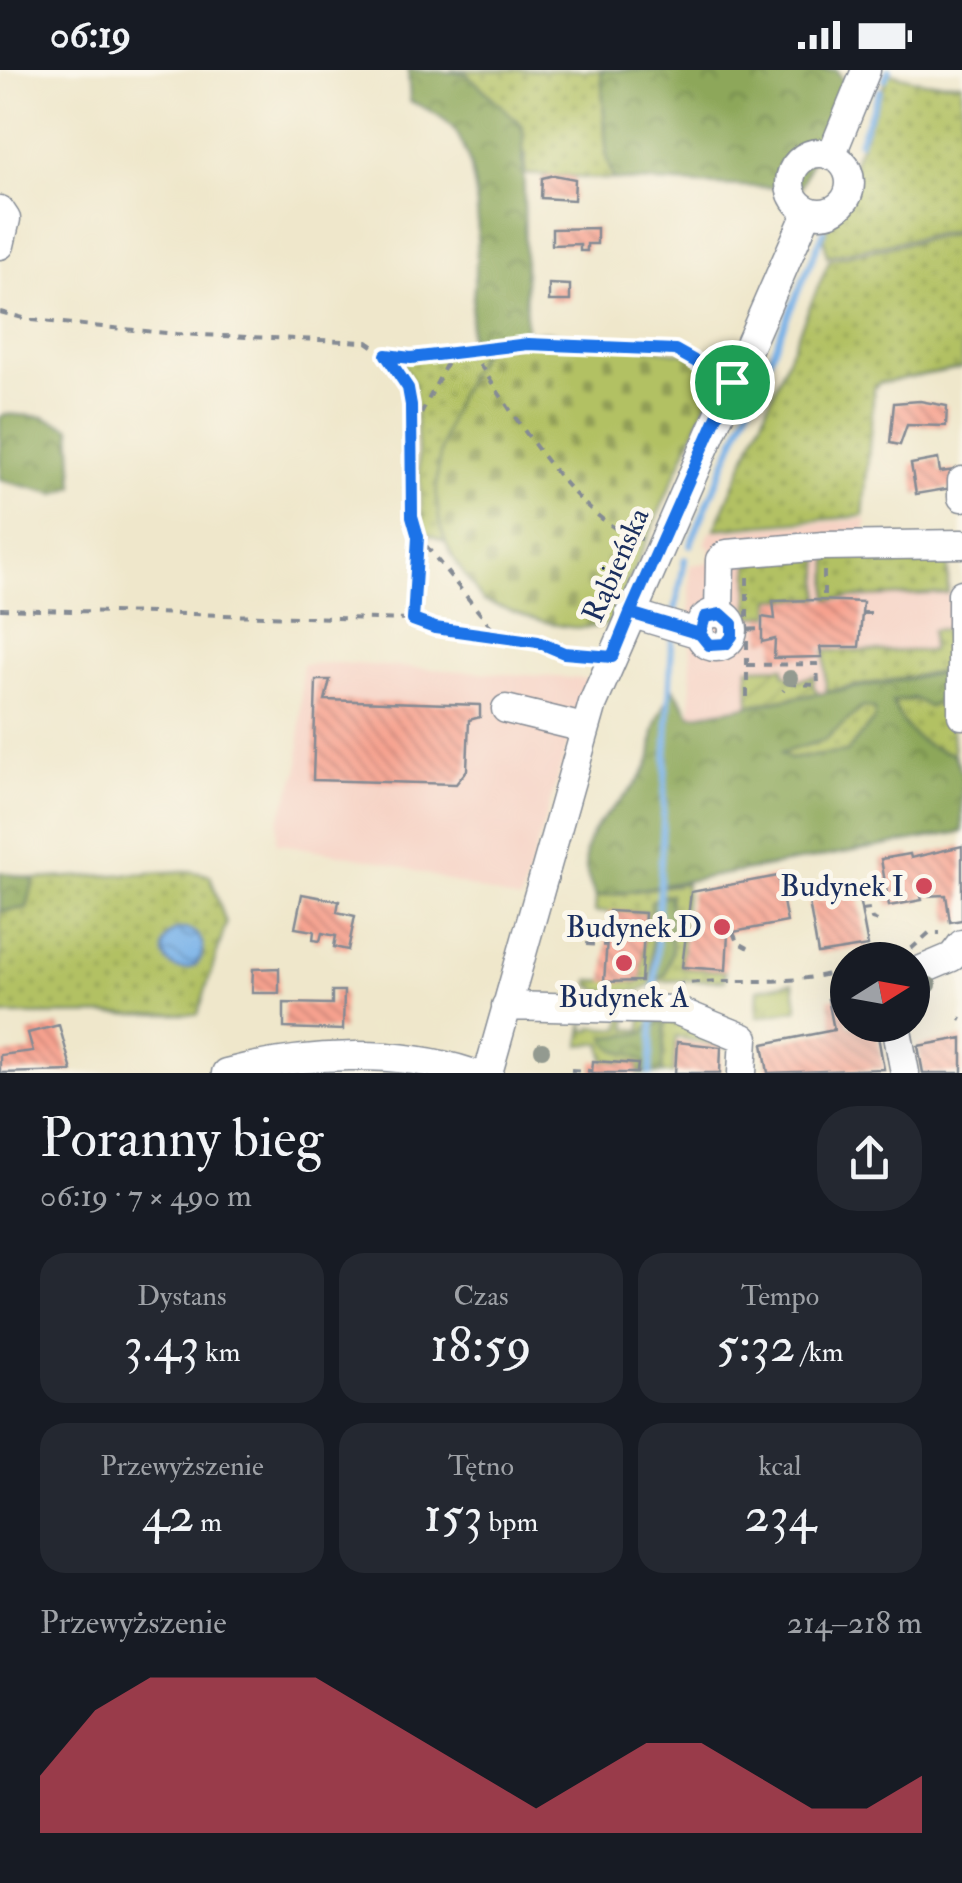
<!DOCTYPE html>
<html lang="pl">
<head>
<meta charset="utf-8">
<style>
  body { margin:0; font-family:"IM FELL Double Pica",serif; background:#242831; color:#f1f3f6; height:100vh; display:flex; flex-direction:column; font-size:38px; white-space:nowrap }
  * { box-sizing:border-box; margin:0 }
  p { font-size:32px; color:#9ea1a6 }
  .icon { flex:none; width:55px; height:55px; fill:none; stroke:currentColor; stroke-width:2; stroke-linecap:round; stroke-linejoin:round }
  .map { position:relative; height:1003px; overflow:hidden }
  .side { display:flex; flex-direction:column; background:#171b24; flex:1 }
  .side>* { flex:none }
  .needle { width:65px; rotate:79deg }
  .tools { position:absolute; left:830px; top:872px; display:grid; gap:20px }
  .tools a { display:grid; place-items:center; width:100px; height:100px; border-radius:50%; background:#171b24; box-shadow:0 10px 40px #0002; font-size:50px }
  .pin { position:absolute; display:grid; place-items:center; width:85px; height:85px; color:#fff; margin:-42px; border:5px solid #fff; border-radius:50%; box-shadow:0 2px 10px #0007 }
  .round { display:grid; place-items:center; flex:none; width:105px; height:105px; border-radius:40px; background:#242831 }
  .head { display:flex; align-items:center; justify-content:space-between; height:170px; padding:0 40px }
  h1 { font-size:55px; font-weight:600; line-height:75px }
  .metrics { display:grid; grid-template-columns:repeat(3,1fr); gap:15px; height:170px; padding:10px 40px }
  .metrics div { display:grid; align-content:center; border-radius:25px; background:#242831; text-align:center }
  .metrics b { font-size:50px; font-weight:600 }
  .metrics small { font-size:28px; font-weight:400 }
  .metrics p { font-size:28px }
  .chart { height:280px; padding:20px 40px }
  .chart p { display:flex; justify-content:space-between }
  .chart svg { width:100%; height:180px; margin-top:10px; fill:#d1495b; opacity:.7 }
  .status { display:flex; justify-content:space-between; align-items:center; height:70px; padding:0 50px; background:#171b24; direction:ltr }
  .status svg { height:28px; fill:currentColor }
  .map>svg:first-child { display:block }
</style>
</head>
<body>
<div class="status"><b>06:19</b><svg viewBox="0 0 49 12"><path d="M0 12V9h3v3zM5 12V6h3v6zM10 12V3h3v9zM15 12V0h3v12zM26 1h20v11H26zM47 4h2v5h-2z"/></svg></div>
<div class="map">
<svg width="962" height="1003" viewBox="0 0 962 1003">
  <defs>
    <pattern id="grass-dots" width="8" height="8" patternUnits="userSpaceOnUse" patternTransform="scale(2.5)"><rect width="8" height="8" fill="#b2c164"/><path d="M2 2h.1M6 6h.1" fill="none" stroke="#909d56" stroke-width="1.8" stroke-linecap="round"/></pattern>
    <pattern id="forest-crowns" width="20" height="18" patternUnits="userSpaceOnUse" patternTransform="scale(2.5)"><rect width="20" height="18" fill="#8da75a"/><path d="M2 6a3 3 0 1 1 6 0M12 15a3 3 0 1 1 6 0" fill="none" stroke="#72884e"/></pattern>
    <pattern id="cemetery-stones" width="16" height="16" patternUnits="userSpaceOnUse" patternTransform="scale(2.5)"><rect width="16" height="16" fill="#b2c164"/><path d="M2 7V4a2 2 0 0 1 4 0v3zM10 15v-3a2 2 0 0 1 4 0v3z" fill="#909d56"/></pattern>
    <pattern id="park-tufts" width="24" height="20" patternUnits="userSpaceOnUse" patternTransform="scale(2.5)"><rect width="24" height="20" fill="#b2c164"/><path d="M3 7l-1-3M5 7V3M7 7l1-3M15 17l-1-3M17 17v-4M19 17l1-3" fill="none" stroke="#909d56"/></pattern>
    <pattern id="garden-furrows" width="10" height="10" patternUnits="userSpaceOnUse" patternTransform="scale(2.5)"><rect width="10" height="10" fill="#b2c164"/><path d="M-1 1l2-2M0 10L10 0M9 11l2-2" fill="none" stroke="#909d56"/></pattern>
    <pattern id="water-waves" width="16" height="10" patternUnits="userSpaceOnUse" patternTransform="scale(2.5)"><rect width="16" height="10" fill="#77b1e8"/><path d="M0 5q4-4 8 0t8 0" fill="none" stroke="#6190bf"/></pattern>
    <pattern id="building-back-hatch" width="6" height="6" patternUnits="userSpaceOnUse" patternTransform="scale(2.5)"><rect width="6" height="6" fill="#f7a28f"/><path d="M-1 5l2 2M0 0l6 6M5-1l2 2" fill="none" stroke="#c78478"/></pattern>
  </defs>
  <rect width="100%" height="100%" fill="#fbf7ec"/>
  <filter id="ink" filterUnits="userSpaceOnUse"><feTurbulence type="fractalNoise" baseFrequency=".01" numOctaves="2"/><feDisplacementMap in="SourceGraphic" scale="20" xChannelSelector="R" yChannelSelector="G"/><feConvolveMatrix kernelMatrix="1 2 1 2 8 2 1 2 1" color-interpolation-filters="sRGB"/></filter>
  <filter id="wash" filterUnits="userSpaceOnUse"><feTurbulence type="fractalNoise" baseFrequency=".0048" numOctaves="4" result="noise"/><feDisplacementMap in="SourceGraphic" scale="40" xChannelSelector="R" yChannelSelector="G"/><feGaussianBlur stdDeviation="2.25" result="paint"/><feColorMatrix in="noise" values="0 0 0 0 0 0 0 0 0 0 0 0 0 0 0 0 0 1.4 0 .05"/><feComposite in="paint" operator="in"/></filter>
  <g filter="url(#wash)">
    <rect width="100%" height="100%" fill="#efe7cb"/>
    <path fill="#f6d2c4" d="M866,449V482L949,481L952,601L691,645L690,495L710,493L711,476L705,475L710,462Z
      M338,593L588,609L520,831L384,792L276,773L278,752L299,698L302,594Z"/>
    <path fill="url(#grass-dots)" stroke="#667861" stroke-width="2.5" d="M453,0H601L607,90L614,110L525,104L526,85Z
      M889,3L924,12L962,13V159L827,186L824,167Z
      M962,162V298L879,313L874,319L863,446L715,459L830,189Z
      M496,264L476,289L438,421L446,472L423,462L414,315L396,279L447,278Z
      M948,485V523L828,529L829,486Z
      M820,487V528L771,529V545L749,547V491Z
      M945,559L949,565V600L826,621L825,581H931L932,560Z
      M949,626L954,684C921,677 905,663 892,632Z
      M863,637L874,639L875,648L847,682L788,689L780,683L825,670Z
      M188,801L210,805L226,854L198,944L0,945V841L27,838L34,809Z
      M686,813L681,898L725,901V910L656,911L639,921H601L590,916V910L641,912L646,842H595L596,827Z
      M622,945H627V959L641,960L642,946L678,948L733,978L676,967L673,1003H638V993L604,990L602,973L580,975L585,946L584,960L591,961L592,957L621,959Z"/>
    <path fill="url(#forest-crowns)" stroke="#546b5c" stroke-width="2.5" fill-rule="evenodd" d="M408,0L466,3L523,56L526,269L491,265L469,269C474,206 490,127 459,67C449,48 428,39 410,31Z
      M836,0L844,11L800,119L614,110L607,90L601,0Z
      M5,344L44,347L71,358L74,417L56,424L0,410V347Z
      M952,601L949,626L929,637L913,628L892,632C905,663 921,677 954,684L962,703V762L596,827C559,755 627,743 649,693C653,684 652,671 654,661C658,645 666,633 674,619L691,645L702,644ZM863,637L874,639L875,648L847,682L789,689L781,683L825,670Z
      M0,802L34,809L27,838L0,841Z
      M670,824L672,882L665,905L652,911L651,831Z
      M660,951L665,954L662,1003H643L644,992C632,980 610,986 606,967L644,963L651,953Z"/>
    <path fill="url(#cemetery-stones)" stroke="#667861" stroke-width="2.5" d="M546,262L725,290L611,553C570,568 524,544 483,531C471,513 454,493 446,473C420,405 453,317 496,264Z"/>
    <path fill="url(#park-tufts)" stroke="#667861" stroke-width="2.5" d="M793,912L798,939L757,947L758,919Z"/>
    <path fill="url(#garden-furrows)" stroke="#667861" stroke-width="2.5" d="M784,597V604L797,610L815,606L813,615L818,623L749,635L748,598Z"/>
    <path fill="url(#water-waves)" stroke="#4970a3" stroke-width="2.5" d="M163 879a20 20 0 1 1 40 0a20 20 0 1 1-40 0Z"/>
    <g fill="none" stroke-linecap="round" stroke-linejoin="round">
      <path stroke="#77b1e8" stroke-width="6" d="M885,9L889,0
        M859,72L880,20
        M690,475L824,161
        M674,546L685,489
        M654,932L672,571
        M650,1003L653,949"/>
    </g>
    <g id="blocks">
      <path fill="url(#building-back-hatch)" d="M554,105L575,109L574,130L541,128L542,108Z
        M597,158V174H587V181H580V174L552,175V159Z
        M549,214L570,215V231H549Z
        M920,331L947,336L946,356L907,355L900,375L890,373L894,333Z
        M938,389L940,402L955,400L952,418L916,424L911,394Z
        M817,530L863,532L859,577H820L822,587L774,588L775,569L762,572V547L775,549L773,531Z
        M316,610H330L325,630L480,635V647L469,650L467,700L456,714L313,710Z
        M962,776V850L950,852L946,825L921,826L922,830L889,836L881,789L910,784L911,788Z
        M778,806L787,852L728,863L726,900L682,897L691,822Z
        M858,823L868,876L818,884L809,832Z
        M302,824L339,831L337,842L355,846L348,880L334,877L336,866L322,863L320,871L313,870L314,861L295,858Z
        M609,841L645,843L641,911L604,912Z
        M279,898V923H252L253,899Z
        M332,921H344L343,960L284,958V933L332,934Z
        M848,925V955H876L884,999L768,1003L763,974L834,960L828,929Z
        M59,955L72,1001L0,1003V985L33,981L28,963Z
        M962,968V1003H923L918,976Z
        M677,972L721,977L720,1003H675Z
        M593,991L638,994L637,1003H592Z"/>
    </g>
  </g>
  <g filter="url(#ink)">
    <use href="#blocks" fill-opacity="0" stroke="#858b94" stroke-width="2.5"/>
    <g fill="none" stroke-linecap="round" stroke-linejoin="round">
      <defs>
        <path id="minor" d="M790 113a30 30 0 1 1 60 0a30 30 0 1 1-60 0Z
          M831,86L866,0
          M0,140L6,149L0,175
          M962,411V427
          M962,524V645
          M630,543L700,564
          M719,543L720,490L727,484L824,476L962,474
          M699 560a17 17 0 1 1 34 0a17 17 0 1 1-34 0Z
          M506,639L584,658
          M912,904L952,887L962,874
          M506,936L675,940L744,968L742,1003
          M896,955L905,1003
          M226,1003C303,983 395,978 471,1003
          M488,1003L593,633L808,141"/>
      </defs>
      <use href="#minor" stroke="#858b94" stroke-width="31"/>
      <path stroke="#858b94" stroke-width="4" stroke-dasharray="8 8" stroke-linecap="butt" d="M0,242L31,250L176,264L367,272C428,312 413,381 413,446L419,467L498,566
        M387,285L452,283L476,289C512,341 580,457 642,469
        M414,358L452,283L528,274H594L675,280L712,301
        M419,467L413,550L435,558L538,572L564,583H590
        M824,501V532
        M747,507V627
        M0,539L413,550
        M863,543H874
        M733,560L764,559
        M747,595L817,594L818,615L789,614L783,621
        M862,840L870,839L872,849L883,853
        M733,862L737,872L748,878
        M586,874L607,875
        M911,879L929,863H940
        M868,890L898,885
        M675,915C733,905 787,920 848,898
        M960,948L962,949
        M854,999L855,1003
        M571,1000L592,1001"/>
      <use href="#minor" stroke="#fff" stroke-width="28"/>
    </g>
    <g fill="#939a90">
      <circle cx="790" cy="608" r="8"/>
      <circle cx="929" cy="915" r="8"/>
      <circle cx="542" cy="980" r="8"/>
    </g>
  </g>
  <g fill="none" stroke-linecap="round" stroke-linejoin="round" filter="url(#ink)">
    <defs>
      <path id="route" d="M732,312L675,280L528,274L411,288L386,285L408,318L411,335L412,446L418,467L413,550L435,558L538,572L564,583L612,587L630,543L700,564L709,575L726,574L732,566V554L721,544L705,547L700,564L630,543L732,312"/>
    </defs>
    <use href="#route" stroke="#fff" stroke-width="20"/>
    <use href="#route" stroke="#1a73e8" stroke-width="12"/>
  </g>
  <g fill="#d1495b" stroke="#fbf7ec" stroke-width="4">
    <circle cx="924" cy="816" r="10"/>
    <circle cx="722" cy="857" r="10"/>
    <circle cx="624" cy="893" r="10"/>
  </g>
  <g text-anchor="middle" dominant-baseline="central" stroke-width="10" stroke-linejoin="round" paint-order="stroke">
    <g font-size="30" fill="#1b2f5e" stroke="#fbf7ec">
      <text transform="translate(616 495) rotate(-66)">Rąbieńska</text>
    </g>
    <g font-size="30" fill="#1b2f5e" stroke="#fbf7ec" text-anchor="end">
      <text x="904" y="816">Budynek I</text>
      <text x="702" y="857">Budynek D</text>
      <text x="624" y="927" text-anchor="middle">Budynek A</text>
    </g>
  </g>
</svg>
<div class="tools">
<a><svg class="needle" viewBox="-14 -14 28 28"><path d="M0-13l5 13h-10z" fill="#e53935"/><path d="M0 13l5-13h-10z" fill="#9ea1a6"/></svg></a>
</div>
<div class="pin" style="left:732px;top:312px;background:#1e9e55"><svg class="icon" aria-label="arrive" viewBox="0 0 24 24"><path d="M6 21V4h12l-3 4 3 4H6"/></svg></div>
</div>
<section class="side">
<div class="head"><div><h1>Poranny bieg</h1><p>06:19 · 7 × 490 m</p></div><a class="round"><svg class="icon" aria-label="share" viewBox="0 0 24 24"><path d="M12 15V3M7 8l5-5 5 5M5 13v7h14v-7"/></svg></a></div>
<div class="metrics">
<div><p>Dystans</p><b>3.43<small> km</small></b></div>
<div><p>Czas</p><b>18:59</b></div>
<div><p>Tempo</p><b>5:32<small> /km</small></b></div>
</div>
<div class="metrics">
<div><p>Przewyższenie</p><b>42<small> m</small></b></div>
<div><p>Tętno</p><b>153<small> bpm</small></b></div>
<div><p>kcal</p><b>234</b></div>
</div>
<div class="chart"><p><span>Przewyższenie</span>214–218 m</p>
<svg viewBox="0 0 160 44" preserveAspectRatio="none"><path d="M0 44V30L10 14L20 6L30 6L40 6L50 6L60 14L70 22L80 30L90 38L100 30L110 22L120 22L130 30L140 38L150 38L160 30V44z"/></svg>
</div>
</section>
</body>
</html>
